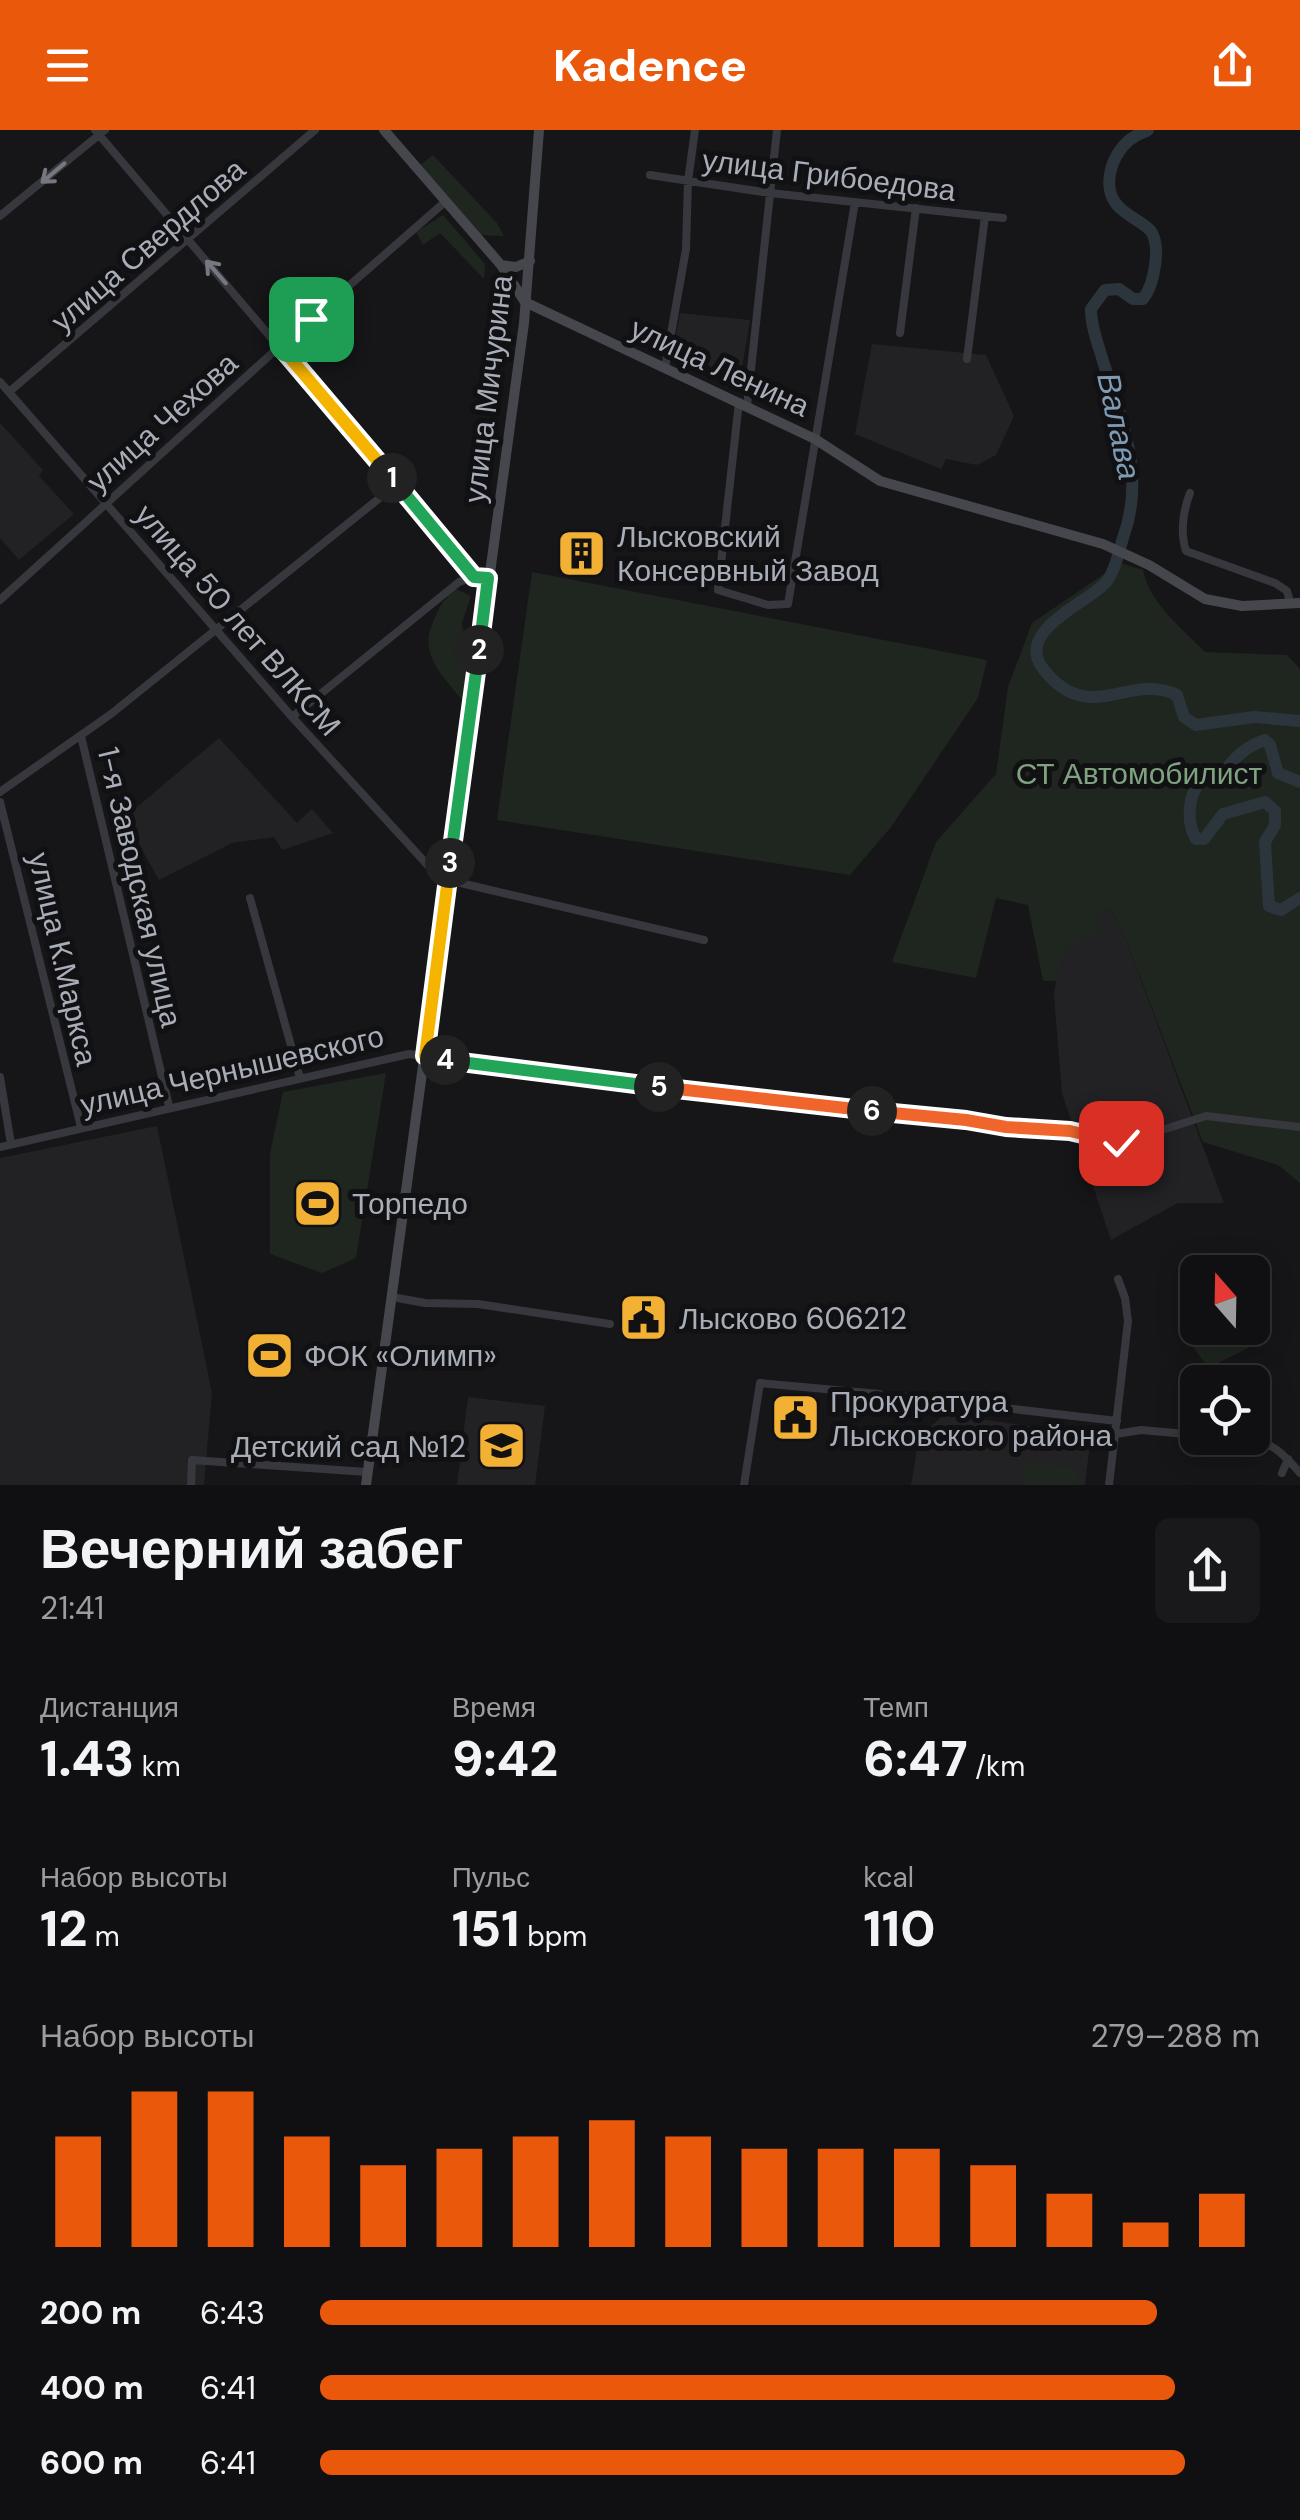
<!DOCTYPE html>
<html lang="ru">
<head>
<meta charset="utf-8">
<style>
  body { margin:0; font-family:"DM Sans",sans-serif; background:#19191b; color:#f1f3f6; height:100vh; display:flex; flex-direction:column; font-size:38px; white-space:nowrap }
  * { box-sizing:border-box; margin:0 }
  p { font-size:32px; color:#9c9d9f }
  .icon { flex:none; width:55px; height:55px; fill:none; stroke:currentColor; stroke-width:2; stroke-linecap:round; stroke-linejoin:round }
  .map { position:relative; height:1355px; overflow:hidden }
  .sheet { display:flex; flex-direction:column; background:#101012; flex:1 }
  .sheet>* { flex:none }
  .needle { width:65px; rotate:340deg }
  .tools { position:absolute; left:1180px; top:1125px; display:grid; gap:20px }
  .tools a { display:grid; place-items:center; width:90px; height:90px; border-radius:15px; background:#101012; box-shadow:0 5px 25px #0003,0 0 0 2px #303032; font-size:50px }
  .pin { position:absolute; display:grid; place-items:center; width:85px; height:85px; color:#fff; margin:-42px; border-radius:20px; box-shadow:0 5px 15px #0006 }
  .km { position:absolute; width:50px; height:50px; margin:-25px; border-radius:50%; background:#222; color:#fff; font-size:28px; line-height:50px; text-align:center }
  .round { display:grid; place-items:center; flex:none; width:105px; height:105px; border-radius:15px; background:#19191b }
  .overview { display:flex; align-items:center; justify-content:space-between; height:170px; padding:0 40px }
  h1 { font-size:55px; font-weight:800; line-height:75px }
  .metrics { display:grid; grid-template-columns:repeat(3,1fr); gap:15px; height:170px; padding:10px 40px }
  .metrics div { display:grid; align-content:center }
  .metrics b { font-size:50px; font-weight:800 }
  .metrics small { font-size:28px; font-weight:400 }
  .metrics p { font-size:28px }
  .chart { height:280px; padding:20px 40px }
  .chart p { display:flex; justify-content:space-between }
  .chart svg { width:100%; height:180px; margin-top:10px; stroke:#ea580c; stroke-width:6 }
  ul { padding:0 40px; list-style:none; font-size:32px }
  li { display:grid; grid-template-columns:160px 120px 1fr; align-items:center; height:75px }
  li i { height:25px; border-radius:12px; background:#ea580c }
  header { display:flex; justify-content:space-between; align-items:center; height:130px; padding:0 40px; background:#ea580c; color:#fff; font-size:45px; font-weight:800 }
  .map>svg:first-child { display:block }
</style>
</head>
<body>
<header><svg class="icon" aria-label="menu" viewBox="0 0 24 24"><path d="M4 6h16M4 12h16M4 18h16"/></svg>Kadence<svg class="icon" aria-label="share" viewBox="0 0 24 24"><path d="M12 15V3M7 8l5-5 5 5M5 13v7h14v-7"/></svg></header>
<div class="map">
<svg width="1300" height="1355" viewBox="0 0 1300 1355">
  <rect width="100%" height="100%" fill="#161618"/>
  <path fill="#222225" d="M680,183L750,190L740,250L673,219Z
    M872,214L986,225L1014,286L996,325L977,335L946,329L941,339L855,304Z
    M0,293L43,340L39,346L74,384L19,430L0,408Z
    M219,608L297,693L312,679L333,703L282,720L274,707L232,713L159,750L124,688Z
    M1111,779L1123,802L1224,1073H1178L1111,1110L1062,963L1054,866L1059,826L1071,814L1101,802L1094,785Z
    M157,996L212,1263L204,1355H0V1028Z
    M468,1267L545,1276L535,1355H457Z
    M945,1284L1091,1305L1085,1355H911L919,1307Z"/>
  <path fill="#1e261f" d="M433,25L497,93L504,106L481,105L420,35Z
    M443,85L485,134L484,149L440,103L423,115L416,102Z
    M1120,433L1143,440C1149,473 1182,498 1205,522L1287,525L1300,539V1053L1278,1035L1203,1012L1123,802L1111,779L1095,785L1102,802C1070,814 1061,815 1056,851H1043L1028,775L996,768L976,848L892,832L936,712L996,644L1008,557L1032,493Z
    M532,442L987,530L978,568L891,697L850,745L497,690Z
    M456,459L471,466L462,493L467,530L463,571C443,546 418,524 433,492C441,475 440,473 456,459Z
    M386,943L356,1128L322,1143L270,1124V1023L283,962Z
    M1197,1173L1198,1198H1248L1250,1217L1208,1238L1190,1212L1191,1180Z
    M1026,1332L1078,1338L1076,1355H1023Z"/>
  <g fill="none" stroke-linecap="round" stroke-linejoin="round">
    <path stroke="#2c353c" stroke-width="12" d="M1148,0C1144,3 1138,4 1134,7C1112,20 1100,57 1118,76C1127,86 1141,91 1150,100C1162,115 1154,155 1143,169H1133L1119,159L1105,160L1091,179C1091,197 1098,214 1103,231C1122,292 1146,345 1123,408C1119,421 1115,441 1107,451C1090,473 1012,500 1044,540C1090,597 1128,542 1177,565L1184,587L1196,595L1254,587L1300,591
      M1300,652L1278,643L1270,615L1265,610C1243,617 1230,633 1217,650H1201C1188,665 1186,692 1196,709H1204L1223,684L1265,672L1275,681V695L1265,712L1269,776L1281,780L1300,768"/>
    <path stroke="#37383d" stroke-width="8" d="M95,0L474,447L488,448
      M650,45L770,63L1003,88
      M0,86L105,0
      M900,203L916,78
      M967,229L985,86
      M665,238L686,119L688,51L695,0
      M0,252L292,587L434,742L448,750L704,810
      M9,262L315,0
      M739,272L718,460L768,475L788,474L855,72
      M747,276L777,0
      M1190,363C1183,381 1180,403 1186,421L1275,453L1287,461L1290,472
      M0,470L280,216L446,71
      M292,587L459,452L474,447
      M81,606L169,976
      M0,662L111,584L397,354
      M0,672L81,997
      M250,768L300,948
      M0,947L11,1014
      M0,1017L409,924L813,976L1070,1001L1121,1013L1206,986L1300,997
      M392,1167L425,1173L478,1174L610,1194
      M900,1266L1117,1291
      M1116,1304L1141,1300L1198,1305
      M1231,1308C1268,1310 1276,1315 1300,1343
      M1282,1343L1288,1329
      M191,1355L192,1330L367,1342
      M744,1355L760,1253L879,1264
      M1109,1355L1128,1191L1125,1168L1118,1149"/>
    <path stroke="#45474d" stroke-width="10" d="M384,0L501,135L525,172L815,309L880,351L1103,414L1149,435L1205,469L1242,476L1300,473
      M501,135L516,137L530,131
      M366,1355L524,193L539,0"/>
  </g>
  <defs><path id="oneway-shaft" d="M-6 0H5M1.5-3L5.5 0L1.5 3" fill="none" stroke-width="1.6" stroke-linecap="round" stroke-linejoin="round" transform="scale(2.5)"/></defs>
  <g stroke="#757881">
    <use href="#oneway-shaft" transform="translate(53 43) rotate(140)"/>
    <use href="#oneway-shaft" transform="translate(216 142) rotate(-131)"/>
  </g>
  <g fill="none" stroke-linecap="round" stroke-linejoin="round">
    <defs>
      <path id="split-1" d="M311,189L280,216L392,348"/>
      <path id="split-2" d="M392,348L474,447L488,448L479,520"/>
      <path id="split-3" d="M450,733L479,520"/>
      <path id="split-4" d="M445,930L425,926L450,733"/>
      <path id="split-5" d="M445,930L659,957"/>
      <path id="split-6" d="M659,957L872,981"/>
      <path id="split-7" d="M872,981L966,990L1006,997L1070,1001L1121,1013"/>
    </defs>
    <use href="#split-1" stroke="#fff" stroke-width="20"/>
    <use href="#split-2" stroke="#fff" stroke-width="20"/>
    <use href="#split-3" stroke="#fff" stroke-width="20"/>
    <use href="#split-4" stroke="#fff" stroke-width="20"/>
    <use href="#split-5" stroke="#fff" stroke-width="20"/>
    <use href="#split-6" stroke="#fff" stroke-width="20"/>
    <use href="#split-7" stroke="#fff" stroke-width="20"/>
    <use href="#split-1" stroke="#f5b400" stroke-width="12"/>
    <use href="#split-2" stroke="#22a559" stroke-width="12"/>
    <use href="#split-3" stroke="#22a559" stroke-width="12"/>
    <use href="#split-4" stroke="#f5b400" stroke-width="12"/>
    <use href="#split-5" stroke="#22a559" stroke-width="12"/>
    <use href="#split-6" stroke="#f0652b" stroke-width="12"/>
    <use href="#split-7" stroke="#f0652b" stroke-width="12"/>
  </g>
  <defs>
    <symbol id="building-square" viewBox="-11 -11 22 22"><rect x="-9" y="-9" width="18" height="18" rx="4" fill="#f2b134" stroke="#111113"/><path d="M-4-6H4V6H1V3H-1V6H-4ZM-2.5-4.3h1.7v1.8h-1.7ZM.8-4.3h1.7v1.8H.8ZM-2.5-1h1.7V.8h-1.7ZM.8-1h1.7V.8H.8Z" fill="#111"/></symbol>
    <symbol id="stadium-square" viewBox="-11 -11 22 22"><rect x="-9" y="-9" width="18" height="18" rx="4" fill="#f2b134" stroke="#111113"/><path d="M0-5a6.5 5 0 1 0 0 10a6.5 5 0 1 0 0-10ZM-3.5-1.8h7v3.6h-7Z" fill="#111"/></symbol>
    <symbol id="civic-square" viewBox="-11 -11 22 22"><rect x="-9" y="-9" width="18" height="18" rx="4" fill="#f2b134" stroke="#111113"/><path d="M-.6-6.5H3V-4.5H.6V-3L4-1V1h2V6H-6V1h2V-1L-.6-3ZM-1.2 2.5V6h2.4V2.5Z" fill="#111"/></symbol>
    <symbol id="school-square" viewBox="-11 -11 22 22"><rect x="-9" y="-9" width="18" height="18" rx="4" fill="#f2b134" stroke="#111113"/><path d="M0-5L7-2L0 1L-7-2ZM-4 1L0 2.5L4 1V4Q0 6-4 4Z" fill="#111"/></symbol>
  </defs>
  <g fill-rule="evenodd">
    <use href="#building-square" x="554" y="396" width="55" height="55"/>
    <use href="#stadium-square" x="290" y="1046" width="55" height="55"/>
    <use href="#civic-square" x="616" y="1160" width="55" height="55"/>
    <use href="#stadium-square" x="242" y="1198" width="55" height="55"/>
    <use href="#civic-square" x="768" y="1260" width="55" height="55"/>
    <use href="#school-square" x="474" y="1288" width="55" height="55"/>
  </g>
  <g text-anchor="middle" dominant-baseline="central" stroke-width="10" stroke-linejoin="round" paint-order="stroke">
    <g font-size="30" fill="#a8adb8" stroke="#111113">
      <text transform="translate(829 45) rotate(7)">улица Грибоедова</text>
      <text transform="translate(148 115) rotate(-41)">улица Свердлова</text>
      <text transform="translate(720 237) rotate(25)">улица Ленина</text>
      <text transform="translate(488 259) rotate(-83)">улица Мичурина</text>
      <text transform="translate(162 292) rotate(-42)">улица Чехова</text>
      <text transform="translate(238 490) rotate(49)">улица 50 лет ВЛКСМ</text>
      <text transform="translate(140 757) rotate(77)">1-я Заводская улица</text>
      <text transform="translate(63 829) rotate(77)">улица К.Маркса</text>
      <text transform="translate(232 940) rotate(-13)">улица Чернышевского</text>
    </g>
    <g font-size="30" fill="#a8adb8" stroke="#111113" text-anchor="start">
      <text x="617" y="406">Лысковский<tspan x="617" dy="34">Консервный Завод</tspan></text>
      <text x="352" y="1073">Торпедо</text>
      <text x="679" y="1188">Лысково 606212</text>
      <text x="304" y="1225">ФОК «Олимп»</text>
      <text x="830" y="1271">Прокуратура<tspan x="830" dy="34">Лысковского района</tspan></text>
      <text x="466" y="1316" text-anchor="end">Детский сад №12</text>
    </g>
    <g font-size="30" fill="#7fa381" stroke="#111113">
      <text x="1139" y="643">СТ Автомобилист</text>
    </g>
    <g font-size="32" font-style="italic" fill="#7f9bb3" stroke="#111113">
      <text transform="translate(1119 296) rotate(78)">Валава</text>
    </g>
  </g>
</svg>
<div class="tools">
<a><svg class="needle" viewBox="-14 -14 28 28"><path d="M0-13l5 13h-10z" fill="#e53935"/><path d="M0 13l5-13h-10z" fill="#9c9d9f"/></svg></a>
<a><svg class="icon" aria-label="locate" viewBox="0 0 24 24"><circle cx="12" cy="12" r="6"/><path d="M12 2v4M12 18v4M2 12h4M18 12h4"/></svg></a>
</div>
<div class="pin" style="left:311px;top:189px;background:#1e9e55"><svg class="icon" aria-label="arrive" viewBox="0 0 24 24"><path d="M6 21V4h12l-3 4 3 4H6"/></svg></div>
<div class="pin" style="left:1121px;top:1013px;background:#d93025"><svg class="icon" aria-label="check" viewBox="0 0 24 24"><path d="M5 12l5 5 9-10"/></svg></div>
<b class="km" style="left:392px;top:348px">1</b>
<b class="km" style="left:479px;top:520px">2</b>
<b class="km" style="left:450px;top:733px">3</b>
<b class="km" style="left:445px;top:930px">4</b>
<b class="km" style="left:659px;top:957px">5</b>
<b class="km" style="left:872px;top:981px">6</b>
</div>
<section class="sheet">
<div class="overview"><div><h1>Вечерний забег</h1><p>21:41</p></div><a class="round"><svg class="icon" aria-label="share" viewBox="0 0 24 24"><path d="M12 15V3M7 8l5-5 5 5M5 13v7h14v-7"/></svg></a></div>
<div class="metrics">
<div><p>Дистанция</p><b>1.43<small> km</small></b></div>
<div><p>Время</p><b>9:42</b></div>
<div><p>Темп</p><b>6:47<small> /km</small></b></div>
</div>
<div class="metrics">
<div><p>Набор высоты</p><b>12<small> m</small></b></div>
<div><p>Пульс</p><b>151<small> bpm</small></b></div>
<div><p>kcal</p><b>110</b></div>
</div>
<div class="chart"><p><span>Набор высоты</span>279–288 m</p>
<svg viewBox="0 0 160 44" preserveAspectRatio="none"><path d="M5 44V17M15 44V6M25 44V6M35 44V17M45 44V24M55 44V20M65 44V17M75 44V13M85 44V17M95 44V20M105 44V20M115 44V20M125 44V24M135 44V31M145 44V38M155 44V31"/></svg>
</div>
<ul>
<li><b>200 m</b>6:43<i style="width:89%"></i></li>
<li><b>400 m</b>6:41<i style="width:91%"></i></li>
<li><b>600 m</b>6:41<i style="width:92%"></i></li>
</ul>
</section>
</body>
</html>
